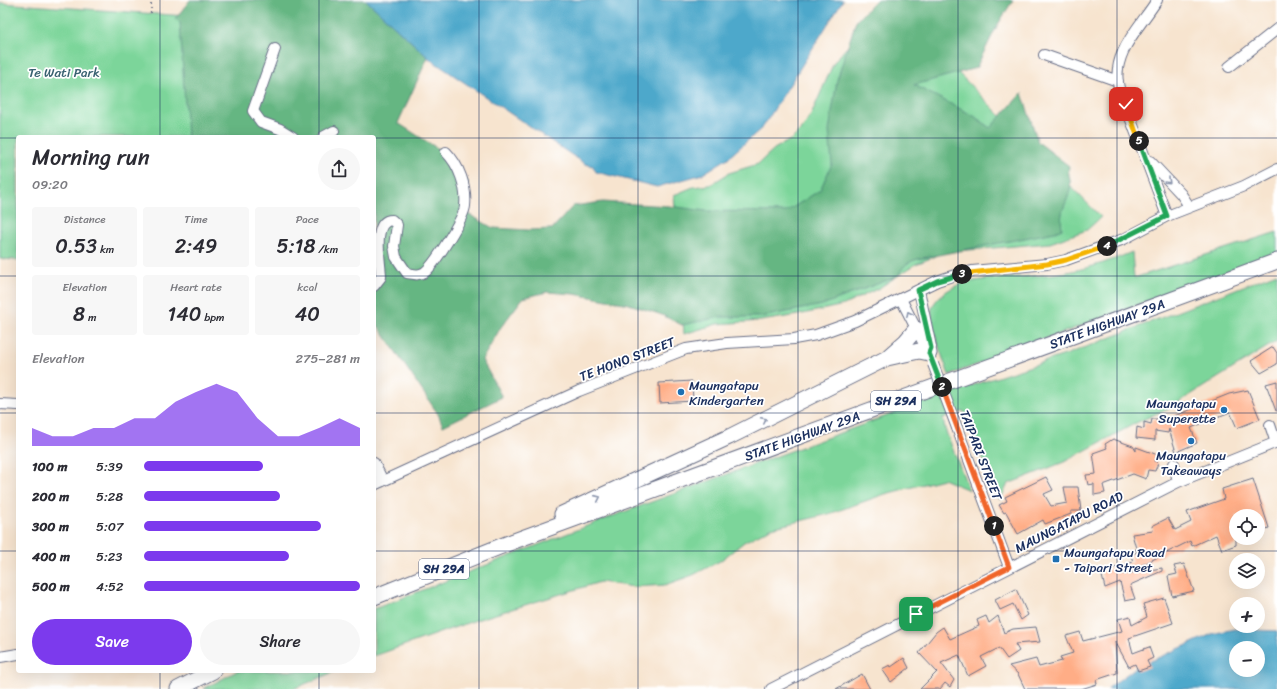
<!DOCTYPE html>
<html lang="en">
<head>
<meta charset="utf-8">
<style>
  body { margin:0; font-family:Sriracha,sans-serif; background:#f7f7f7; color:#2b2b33; height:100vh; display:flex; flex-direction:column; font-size:15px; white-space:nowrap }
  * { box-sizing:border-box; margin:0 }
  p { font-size:13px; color:#7c7c81 }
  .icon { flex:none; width:22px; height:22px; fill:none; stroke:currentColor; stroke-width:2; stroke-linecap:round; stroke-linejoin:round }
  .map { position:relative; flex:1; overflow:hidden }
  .side { position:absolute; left:16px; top:135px; width:360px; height:538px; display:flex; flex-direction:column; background:#fff; border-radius:4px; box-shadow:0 4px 16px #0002 }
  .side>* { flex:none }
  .tools { position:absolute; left:1229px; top:509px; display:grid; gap:8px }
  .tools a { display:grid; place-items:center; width:36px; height:36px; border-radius:50%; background:#fff; box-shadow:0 4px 16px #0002; font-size:20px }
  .pin { position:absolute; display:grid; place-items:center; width:34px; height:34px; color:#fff; margin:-17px; border-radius:8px; box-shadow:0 2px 6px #0006 }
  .km { position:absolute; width:20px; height:20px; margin:-10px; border-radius:50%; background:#222; color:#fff; font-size:11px; line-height:20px; text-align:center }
  .round { display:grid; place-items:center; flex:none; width:42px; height:42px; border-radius:21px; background:#f7f7f7 }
  .summary { display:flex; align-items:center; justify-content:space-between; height:68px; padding:0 16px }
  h1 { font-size:22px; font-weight:600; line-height:30px }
  .metrics { display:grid; grid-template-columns:repeat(3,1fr); gap:6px; height:68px; padding:4px 16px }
  .metrics div { display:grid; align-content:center; border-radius:4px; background:#f7f7f7; text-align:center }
  .metrics b { font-size:20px; font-weight:600 }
  .metrics small { font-size:11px; font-weight:400 }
  .metrics p { font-size:11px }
  .chart { height:112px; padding:8px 16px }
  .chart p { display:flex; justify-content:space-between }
  .chart svg { width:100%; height:72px; margin-top:4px; fill:#7c3aed; opacity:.7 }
  .action { display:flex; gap:8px; margin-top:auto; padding:8px 16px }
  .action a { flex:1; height:46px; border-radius:24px; background:#7c3aed; color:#fff; font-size:16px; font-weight:600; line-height:46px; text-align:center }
  .action a+a { background:#f7f7f7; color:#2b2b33 }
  ul { padding:0 16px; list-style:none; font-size:13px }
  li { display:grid; grid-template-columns:64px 48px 1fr; align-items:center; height:30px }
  li i { height:10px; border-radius:5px; background:#7c3aed }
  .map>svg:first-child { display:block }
</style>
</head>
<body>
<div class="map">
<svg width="1277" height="689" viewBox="0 0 1277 689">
  <rect width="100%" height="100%" fill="#fff"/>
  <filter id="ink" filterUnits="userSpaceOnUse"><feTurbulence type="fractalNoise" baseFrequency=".025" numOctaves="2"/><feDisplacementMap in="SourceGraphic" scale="8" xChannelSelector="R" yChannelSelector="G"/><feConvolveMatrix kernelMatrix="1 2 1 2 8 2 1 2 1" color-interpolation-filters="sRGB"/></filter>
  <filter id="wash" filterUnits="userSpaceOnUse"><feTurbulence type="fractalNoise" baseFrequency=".012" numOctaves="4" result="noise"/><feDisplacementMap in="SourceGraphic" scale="16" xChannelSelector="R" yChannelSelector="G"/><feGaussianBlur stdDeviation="0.9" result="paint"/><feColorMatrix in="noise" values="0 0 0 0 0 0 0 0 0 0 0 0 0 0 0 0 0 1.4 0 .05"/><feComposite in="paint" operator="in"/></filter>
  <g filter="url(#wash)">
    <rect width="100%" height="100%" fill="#f7e4cf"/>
    <path fill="#7cd59a" stroke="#4c827c" d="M887,1L1101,217L1087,230L1050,243L946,252L916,264L879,288L844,305L798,315L761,321L717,324L684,334L674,195L693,187L710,185L729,173L758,164L774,149L792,139L803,128L812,113L834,62Z
      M0,3L215,18L224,137H18V260L0,259Z
      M1277,232V253L949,375C944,361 928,321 932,308C936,296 954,285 965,283C994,276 1025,278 1053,274C1080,271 1107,263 1132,252L1134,278Z
      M1277,273V341L1171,407L1136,423L1064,462L1008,484L1000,500L964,411L943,418L945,429L969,490L943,479L885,494L829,514L771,528L744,542L720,561L693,575L665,585L634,587L600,582L476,620L374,656V609L602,520L955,391L1068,354Z
      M237,671H336L293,689H203Z"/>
    <path fill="#65b682" stroke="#407270" d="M190,0H366L428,57L398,123L440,150L468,182L463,211L493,228L529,230L552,229L573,206L603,202L669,206L706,211L786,212L820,190L832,164L829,131L837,80L856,21L876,0H1013L997,26L976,68L914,85L974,116L990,128L1022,93L1038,142L1069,166C1067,174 1072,181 1070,189C1067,206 1059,208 1062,229L1055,232L918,259C907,262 903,266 898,276L822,305L761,317H720L682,325L662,315L629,304L574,294L547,292L523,298L501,327L482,360L502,397L443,426L438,414L374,320V137H187L180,22L175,19Z"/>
    <path fill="#4da8cb" stroke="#346c94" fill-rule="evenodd" d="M366,0H843L763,127L728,158L703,174L657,187L596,172L593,166L585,164L431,60Z
      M1234,629L1277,631V689H1107L1135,668L1212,634ZM1236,648H1258V670H1236Z"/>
    <g id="blocks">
      <path fill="#ffad86" d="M1273,347L1277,353V364L1261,373L1251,361Z
        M692,381L693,401L660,403L659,383Z
        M1277,381V411H1276L1266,384Z
        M1248,390L1260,419L1237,428L1230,412L1191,428L1197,443L1176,452L1169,429L1168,433L1155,431V440L1136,438L1137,427L1144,429V422L1151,424L1152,419H1167L1229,394Z
        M1113,439L1133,446L1136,451V447L1158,455L1155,461L1158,463L1155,471L1148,470L1146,479L1133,474L1103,485L1105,493L1094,495V484L1088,485L1086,475L1096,474L1093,453L1107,448L1105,444Z
        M1046,477L1053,490L1044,494L1051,506L1067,503L1064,487H1078L1081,511H1071V514L1045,524L1043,520L1018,534L1006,512L1004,513L999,505L1007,501L1005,497Z
        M1253,479L1269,528L1258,531V516H1236V545L1222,550L1216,535L1192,546L1190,541L1124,574L1162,568V571L1130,585L1135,599L1125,601L1120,582L1105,588L1101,572L1133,562L1131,555L1137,552L1132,534L1153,531L1152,526L1168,518L1175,530L1191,522L1187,512L1224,499L1222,489Z
        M1184,564L1194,591L1172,596L1168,576L1177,574L1174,566Z
        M1016,589L1028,615L1021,620L1013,604L1000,610L995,600Z
        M1164,598L1173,623L1129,638L1133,653L1149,647L1153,658L1147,661L1150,667L1138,671L1135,664L1129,667L1115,641L1117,673L1096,680L1097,684L1081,689H1025L1018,674L1009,666L1036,659L1039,667L1062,661L1060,657L1073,653L1066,636L1080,632L1083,641L1122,631L1118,619L1130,616L1132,625L1147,617L1143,604Z
        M986,616L989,623L998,616L1004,633L1013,629L1036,627L1040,642L1015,644L1019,651L1007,659L999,648L981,657L986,666L968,676L959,655L941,663L954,680L950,687L945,683L940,689H920L937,672L919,653L936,632L943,627L950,639L979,626L977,620Z
        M904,658L909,668L891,682L882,669L890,665L891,667Z
        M862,674L870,689H836Z"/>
    </g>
  </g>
  <g filter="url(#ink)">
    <use href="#blocks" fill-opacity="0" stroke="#686e86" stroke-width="1"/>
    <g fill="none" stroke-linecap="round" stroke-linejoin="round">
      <defs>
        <path id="minor" d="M1157,0C1141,26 1110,54 1119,88L1167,216
          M275,49L253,111L261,122L280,129L293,137
          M1044,55L1118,81
          M1229,67L1277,29
          M323,137L334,131
          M1150,161L1181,194L1189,206
          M374,286L381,277C381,264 371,220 392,220L397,225L394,246L396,257L407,273C414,274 418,276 425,272C434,265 464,218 465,206C467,187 459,165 446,152
          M919,290L931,347L929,353
          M901,299L929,354
          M0,404L18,405
          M1270,425L1276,443
          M957,428L1009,567
          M374,463L383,481
          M1174,464L1178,482
          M374,485L579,391L686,349L727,343L794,339L816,335L855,321L937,281L955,275L972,271L1047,264L1066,260L1124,239L1167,216L1244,186L1277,169
          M0,657L18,654
          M771,689L1178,482L1277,442"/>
        <path id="highway" d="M889,356L905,342L916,329
          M562,514L729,437L887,358L919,351L929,353
          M374,597L514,541L1277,261
          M178,689L213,671"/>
      </defs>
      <use href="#minor" stroke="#686e86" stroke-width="12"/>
      <use href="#highway" stroke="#686e86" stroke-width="17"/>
      <path stroke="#686e86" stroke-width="2" stroke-dasharray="1 3" stroke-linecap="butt" d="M151,0V13"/>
      <use href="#minor" stroke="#fff" stroke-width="10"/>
      <use href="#highway" stroke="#fff" stroke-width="15"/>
      <defs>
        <path id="minor-bridge" d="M933,364L957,428"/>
      </defs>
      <use href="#minor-bridge" stroke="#686e86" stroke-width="12" stroke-linecap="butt"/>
      <use href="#minor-bridge" stroke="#fff" stroke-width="10"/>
    </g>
    <defs><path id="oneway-chevron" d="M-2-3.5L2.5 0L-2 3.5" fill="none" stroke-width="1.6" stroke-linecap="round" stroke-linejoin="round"/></defs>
    <g stroke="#8d97ae">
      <use href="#oneway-chevron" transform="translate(1168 181) rotate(44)"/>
      <use href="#oneway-chevron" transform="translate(909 314) rotate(-116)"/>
      <use href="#oneway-chevron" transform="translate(764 420) rotate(-27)"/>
      <use href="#oneway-chevron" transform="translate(598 498) rotate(-24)"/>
    </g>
  </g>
  <g fill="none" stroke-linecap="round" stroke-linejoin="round" filter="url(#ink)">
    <defs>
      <path id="split-1" d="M916,614L1009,567L994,526"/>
      <path id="split-2" d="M942,387L994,526"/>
      <path id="split-3" d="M942,387L929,353L931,348L918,290L937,281L962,274"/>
      <path id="split-4" d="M962,274L1047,264L1066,260L1107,246"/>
      <path id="split-5" d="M1107,246L1167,216L1139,141"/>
      <path id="split-6" d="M1126,104L1139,141"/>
    </defs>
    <use href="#split-1" stroke="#fff" stroke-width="8"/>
    <use href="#split-2" stroke="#fff" stroke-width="8"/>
    <use href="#split-3" stroke="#fff" stroke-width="8"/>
    <use href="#split-4" stroke="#fff" stroke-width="8"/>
    <use href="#split-5" stroke="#fff" stroke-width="8"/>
    <use href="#split-6" stroke="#fff" stroke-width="8"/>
    <use href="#split-1" stroke="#f0652b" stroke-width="5"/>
    <use href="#split-2" stroke="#f0652b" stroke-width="5"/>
    <use href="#split-3" stroke="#22a559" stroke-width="5"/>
    <use href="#split-4" stroke="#f5b400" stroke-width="5"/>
    <use href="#split-5" stroke="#22a559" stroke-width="5"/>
    <use href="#split-6" stroke="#f5b400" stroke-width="5"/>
  </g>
  <path fill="none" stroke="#1b2f5e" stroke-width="1" stroke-opacity="0.55" d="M160,0V137M319,0V137M479,0V689M638,0V689M798,0V689M958,0V689M1117,0V689M0,138H18M374,138H1277M0,276H18M374,276H1277M0,413H18M374,413H1277M0,551H18M374,551H1277M160,671V689M319,671V689"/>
  <g fill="#1f6fb2" stroke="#fff" stroke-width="1.5">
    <circle cx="681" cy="392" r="4"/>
    <circle cx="1224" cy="410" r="4"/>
    <circle cx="1191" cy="441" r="4"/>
    <rect x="1052" y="555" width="8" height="8" rx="2"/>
  </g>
  <g text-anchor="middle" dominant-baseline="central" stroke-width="3.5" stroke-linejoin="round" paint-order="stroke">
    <g fill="#fff" stroke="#5f6d8e" stroke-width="1">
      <rect x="871" y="391" width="50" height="20" rx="3"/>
      <rect x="419" y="559" width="50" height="20" rx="3"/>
    </g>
    <g font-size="12" font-weight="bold" fill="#1b2f5e">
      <text x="896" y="401">SH 29A</text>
      <text x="444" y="569">SH 29A</text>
    </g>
    <g font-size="13" fill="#386170" stroke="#fff">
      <text x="64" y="72">Te Wati Park</text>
    </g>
    <g font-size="13" fill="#1b2f5e" stroke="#fff">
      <text transform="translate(1107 324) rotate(-20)">STATE HIGHWAY 29A</text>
      <text transform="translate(627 359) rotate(-21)">TE HONO STREET</text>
      <text transform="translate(802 436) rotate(-20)">STATE HIGHWAY 29A</text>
      <text transform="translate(981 455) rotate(69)">TAIPARI STREET</text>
      <text transform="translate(1069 522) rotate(-27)">MAUNGATAPU ROAD</text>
    </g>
    <g font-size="13" fill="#1b2f5e" stroke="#fff" text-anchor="start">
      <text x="689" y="385">Maungatapu<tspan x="689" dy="15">Kindergarten</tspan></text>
      <text x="1216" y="403" text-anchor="end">Maungatapu<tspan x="1216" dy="15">Superette</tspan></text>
      <text x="1191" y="455" text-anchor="middle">Maungatapu<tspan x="1191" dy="15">Takeaways</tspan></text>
      <text x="1064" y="552">Maungatapu Road<tspan x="1064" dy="15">- Taipari Street</tspan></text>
    </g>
  </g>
</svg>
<div class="tools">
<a><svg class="icon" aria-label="locate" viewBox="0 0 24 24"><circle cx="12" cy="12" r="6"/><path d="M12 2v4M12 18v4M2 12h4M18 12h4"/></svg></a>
<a><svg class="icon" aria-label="layers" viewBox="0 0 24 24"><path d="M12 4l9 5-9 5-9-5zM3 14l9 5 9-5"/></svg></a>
<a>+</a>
<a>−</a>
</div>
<div class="pin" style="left:916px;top:614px;background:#1e9e55"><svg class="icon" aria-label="arrive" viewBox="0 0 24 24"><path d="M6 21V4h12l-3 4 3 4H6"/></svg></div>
<div class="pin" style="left:1126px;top:104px;background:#d93025"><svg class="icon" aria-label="check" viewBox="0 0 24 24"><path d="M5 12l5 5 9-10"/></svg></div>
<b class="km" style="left:994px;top:526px">1</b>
<b class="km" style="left:942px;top:387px">2</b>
<b class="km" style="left:962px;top:274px">3</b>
<b class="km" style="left:1107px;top:246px">4</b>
<b class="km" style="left:1139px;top:141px">5</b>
<section class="side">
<div class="summary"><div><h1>Morning run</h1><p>09:20</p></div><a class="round"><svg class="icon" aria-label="share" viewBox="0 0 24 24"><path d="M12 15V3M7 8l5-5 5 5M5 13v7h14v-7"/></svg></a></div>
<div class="metrics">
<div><p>Distance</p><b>0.53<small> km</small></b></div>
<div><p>Time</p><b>2:49</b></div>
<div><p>Pace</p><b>5:18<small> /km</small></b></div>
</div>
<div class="metrics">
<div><p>Elevation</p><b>8<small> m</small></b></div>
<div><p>Heart rate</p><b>140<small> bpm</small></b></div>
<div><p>kcal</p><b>40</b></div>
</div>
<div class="chart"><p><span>Elevation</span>275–281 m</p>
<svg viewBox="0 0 160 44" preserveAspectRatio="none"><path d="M0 44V33L10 38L20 38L30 33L40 33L50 27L60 27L70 17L80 11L90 6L100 11L110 27L120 38L130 38L140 33L150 27L160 33V44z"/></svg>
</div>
<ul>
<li><b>100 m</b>5:39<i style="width:55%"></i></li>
<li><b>200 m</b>5:28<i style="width:63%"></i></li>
<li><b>300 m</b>5:07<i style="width:82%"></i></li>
<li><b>400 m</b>5:23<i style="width:67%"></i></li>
<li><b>500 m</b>4:52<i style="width:100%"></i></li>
</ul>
<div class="action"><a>Save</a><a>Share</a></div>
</section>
</div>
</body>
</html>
